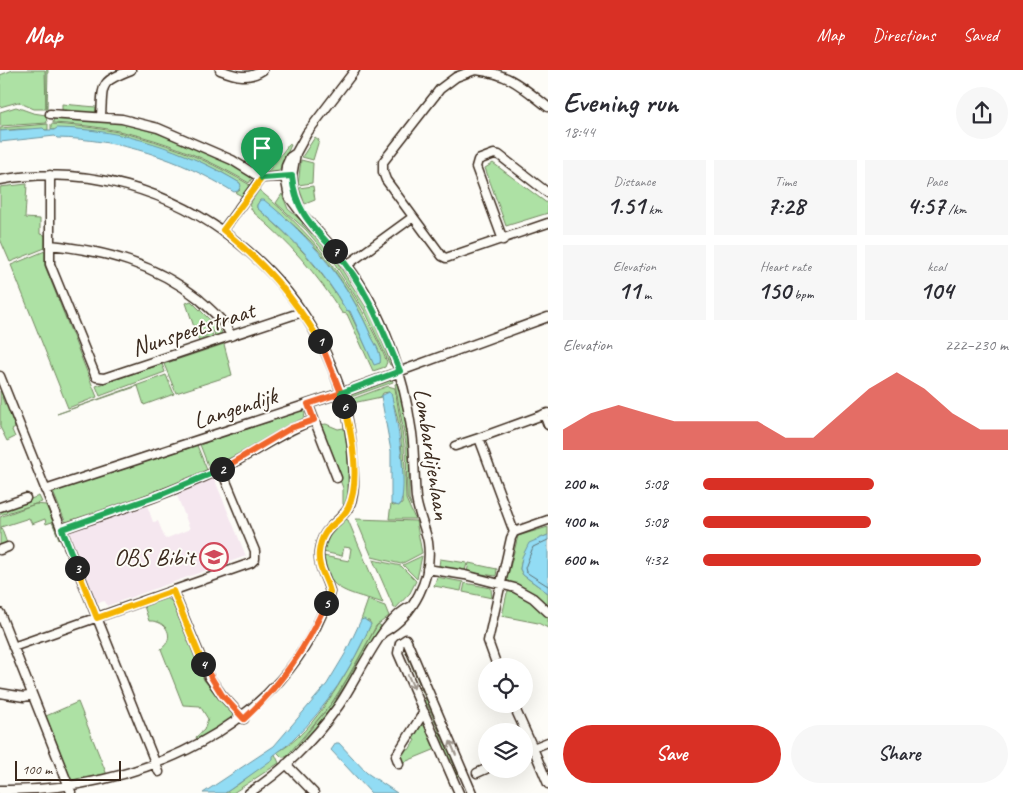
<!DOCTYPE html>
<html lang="en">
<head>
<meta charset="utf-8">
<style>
  body { margin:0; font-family:Caveat,sans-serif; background:#f7f7f7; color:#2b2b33; height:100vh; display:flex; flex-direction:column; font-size:19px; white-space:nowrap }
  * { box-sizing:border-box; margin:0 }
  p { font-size:16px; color:#7c7c81 }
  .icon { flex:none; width:28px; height:28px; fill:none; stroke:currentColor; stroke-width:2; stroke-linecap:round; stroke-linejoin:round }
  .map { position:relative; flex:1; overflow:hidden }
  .panel { display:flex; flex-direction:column; background:#fff; width:475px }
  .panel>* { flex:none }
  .tools { position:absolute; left:478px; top:588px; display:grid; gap:10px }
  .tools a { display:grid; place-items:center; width:55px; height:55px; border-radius:50%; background:#fff; box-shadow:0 5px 20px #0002; font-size:25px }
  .scale { position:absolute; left:15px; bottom:12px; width:106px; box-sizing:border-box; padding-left:5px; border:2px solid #3b2a1e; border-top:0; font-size:14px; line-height:18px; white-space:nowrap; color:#3b2a1e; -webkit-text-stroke:4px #fdfcf7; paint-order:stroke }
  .pin { position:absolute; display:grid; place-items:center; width:42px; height:42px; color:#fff; margin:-51px -21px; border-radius:50% 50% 50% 0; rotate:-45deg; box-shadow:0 0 5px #0007 }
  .pin .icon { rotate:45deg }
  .km { position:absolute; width:25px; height:25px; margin:-12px; border-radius:50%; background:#222; color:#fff; font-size:14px; line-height:25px; text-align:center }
  .round { display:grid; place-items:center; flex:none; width:52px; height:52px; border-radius:26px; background:#f7f7f7 }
  .headline { display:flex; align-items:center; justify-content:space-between; height:85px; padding:0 15px }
  h1 { font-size:28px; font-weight:800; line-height:38px }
  .stats { display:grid; grid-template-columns:repeat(3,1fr); gap:8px; height:85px; padding:5px 15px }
  .stats div { display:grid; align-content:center; border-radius:0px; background:#f7f7f7; text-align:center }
  .stats b { font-size:25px; font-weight:800 }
  .stats small { font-size:14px; font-weight:400 }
  .stats p { font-size:14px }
  .chart { height:140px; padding:10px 15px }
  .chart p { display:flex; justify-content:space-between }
  .chart svg { width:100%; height:90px; margin-top:5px; fill:#d93025; opacity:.7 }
  .primary-button { display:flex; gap:10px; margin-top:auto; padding:10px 15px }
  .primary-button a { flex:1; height:58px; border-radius:30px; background:#d93025; color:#fff; font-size:20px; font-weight:800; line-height:58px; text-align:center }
  .primary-button a+a { background:#f7f7f7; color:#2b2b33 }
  ul { padding:0 15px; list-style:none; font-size:16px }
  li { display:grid; grid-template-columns:80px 60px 1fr; align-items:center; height:38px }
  li i { height:12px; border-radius:6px; background:#d93025 }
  header { display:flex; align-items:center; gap:30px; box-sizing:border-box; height:70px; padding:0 25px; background:#d93025; color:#fff }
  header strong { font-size:24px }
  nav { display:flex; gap:28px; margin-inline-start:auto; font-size:18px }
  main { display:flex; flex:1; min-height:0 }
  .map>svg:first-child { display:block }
</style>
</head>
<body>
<header>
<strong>Map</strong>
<nav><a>Map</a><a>Directions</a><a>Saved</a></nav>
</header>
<main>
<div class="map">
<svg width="548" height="723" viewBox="0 0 548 723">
  <rect width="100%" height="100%" fill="#fdfcf7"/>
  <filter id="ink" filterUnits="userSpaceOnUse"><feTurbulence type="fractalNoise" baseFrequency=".02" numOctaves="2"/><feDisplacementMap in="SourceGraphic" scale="10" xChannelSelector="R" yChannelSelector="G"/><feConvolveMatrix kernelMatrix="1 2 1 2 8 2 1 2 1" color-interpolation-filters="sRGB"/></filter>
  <g filter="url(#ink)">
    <path fill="#f5e7ef" d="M214,408L246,486L107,536L105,531L97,533L69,462L147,435L153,452L158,451L165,469L190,459L176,423Z"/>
    <path fill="#ade1a4" stroke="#748661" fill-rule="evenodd" d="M13,0H45L46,38V0H48L47,39H34L18,32L0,37V5Z
      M62,34L96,37L95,44L62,41Z
      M16,37L33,43L46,45L47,53L0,56V42Z
      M54,45C126,48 191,70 253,107L249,113C184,75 128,57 53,53Z
      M48,54V60L19,59L0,61V58Z
      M51,54C128,58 184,76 250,115L242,126L236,123L240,120H238L240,113C200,89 164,76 119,66C96,61 74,57 51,60Z
      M315,67L319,70L313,90L302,87Z
      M289,74L291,75L279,101L267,103Z
      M301,90L313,93L312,113L298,115Z
      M493,93L548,134V143L506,156L485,98Z
      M27,114L25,148L40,149V164L45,165V178L10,192L0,169V117Z
      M313,116L315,130L305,134L299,118Z
      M259,120C320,170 356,219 387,292L385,297L373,301L347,244L342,243C317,204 288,171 253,142L249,135ZM260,130C310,160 350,215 372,268C376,275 382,285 380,293L374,294L349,241L346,240C322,200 293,168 257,138V135Z
      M282,124L288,139L303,152L302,154L312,164L313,163L337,191L334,193L306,160L276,133Z
      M45,181V196L97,327L68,338L11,195Z
      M337,192L371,245L392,295H390L366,243L335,194Z
      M191,231L222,262L221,265L215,267L214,262L211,261L202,266L198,258L197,261L202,267L211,262L214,267L199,272L186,233Z
      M224,274L232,305L176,323L164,294Z
      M162,294L165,302L100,326L96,316Z
      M166,305L174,324L144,335L138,316L57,344Z
      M392,309L393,312L351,327L350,324Z
      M398,313L406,351L411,402H409V429L411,436L407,428L406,374L395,314Z
      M388,316L395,318L404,374L406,429L415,449H389L391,434L393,436L402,434C403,398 404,355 389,322L383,323L381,327L348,334L347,331Z
      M0,321L4,326L2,327L5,335L7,334L15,358L12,360L15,367L7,371L0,357Z
      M300,339L305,343L304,349L289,354L247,380L209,398L199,372L201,374L206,373L205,370L208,369L209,371L222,367L221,364L230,362L231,364L236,363L235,360L239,359L240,361L251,358V355L255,353L256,356L273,351V348L295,344L294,341Z
      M326,354L338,359L344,358L347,379L349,380L350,402H348V422L350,423L345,436L343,434V418L319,355Z
      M196,373L207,400L154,422L68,453L65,451L53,422L176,382L175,380L183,377L184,380L189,378V375Z
      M39,426L42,432L0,445V440Z
      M35,434L46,435L60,468L59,469L52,452L46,454L45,449L32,454L29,448L1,457L8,476L0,479V447Z
      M345,449L348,450L383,533C354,523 325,523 323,486L349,491L351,478L344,477L342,486L323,482L331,462Z
      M356,449L416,451L422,483L401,494L372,487Z
      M548,457V465C530,472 523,479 520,499L523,505L548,523V537L528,520L509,513L507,509L518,466Z
      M422,486L417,509L403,495Z
      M440,489L467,493L465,501L439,496Z
      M373,490L401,496L416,511L410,523L396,538H394Z
      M469,493L497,499L496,506L467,502Z
      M437,507L463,512L461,521L434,516Z
      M465,513L491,518L492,528L463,522Z
      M510,521L528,529L548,548V558L538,553L502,546L507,523Z
      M166,528L172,531L204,610L234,645V649L199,674L196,667L204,660L208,649L200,636L183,635L161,579C176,568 167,550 149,551L144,536Z
      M368,530L385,536L389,546L376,556L354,598L331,634L286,687H282L277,682C313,666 355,591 371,554L369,551L361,550Z
      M378,554L381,556L355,604H353L336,629L338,630L317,657L287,688L336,628Z
      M408,579L442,661L440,662L444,673L447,672L461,705L456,707L455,705L457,703L451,689L448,690L437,664L439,661L428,636H426L423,631L426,630L405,580Z
      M78,632L109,710L72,712L46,646Z
      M424,651L436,679L402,693L399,684L404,677L409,680L415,670L410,667L420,652Z
      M275,684L279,693L233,723H225L240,713Z"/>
    <path fill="#92dcf4" stroke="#6f959e" d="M43,58L45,60H54L57,58C122,59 184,79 240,113L241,116L238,121L234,122C180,89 120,69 57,68L55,66L0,72V61Z
      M260,130H264C311,167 349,213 372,268C376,275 382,285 380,293L374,295L350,241L346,240C323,200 293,167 257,138V135Z
      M389,322L391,323C396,342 410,422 399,436L391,434V381L381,326Z
      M548,465V523L523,505L520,499L522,487L529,473Z
      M364,549L371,554C352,597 327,637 294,669C287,676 280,680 273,686V689L231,719L225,723H203L274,676L327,614L345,584L361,550Z
      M336,673H339L367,703L397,723H371L331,680Z"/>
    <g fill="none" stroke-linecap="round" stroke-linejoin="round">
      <path stroke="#5e7174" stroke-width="1" d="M548,470L533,477L525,498L526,502L548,516"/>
      <defs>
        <path id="minor" d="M220,0C236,6 248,10 263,0
          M475,0L456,7L440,19L383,92V102L386,110L442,186L446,188L548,153
          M476,0C510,4 521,16 548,37
          M50,44L122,49L158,58L232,90L261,108L292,106
          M101,46C103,14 99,12 131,0
          M296,83L292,106L293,118L301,143L289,127L285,107L286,96L290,87L296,83L307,63L355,0
          M50,105V194L96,307L104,308L302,242
          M0,110C173,78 345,216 353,392C354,407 356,427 347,440C335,456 321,459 319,483C318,498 327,508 330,522C289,656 137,723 0,720
          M301,143C316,160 333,177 347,195C383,242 404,305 412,363C415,385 414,406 416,428C418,443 425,457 428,472C433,507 414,545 384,562
          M223,160L261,108
          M503,170L476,97L478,90L494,84L499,85L548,123
          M50,175C106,181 155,194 199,229C211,240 225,251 231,266
          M347,195L413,147
          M0,306L159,702
          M308,334L337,408
          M544,344L548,355
          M455,376L479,368
          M45,420L341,323L548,247
          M0,437L26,428
          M62,459C115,441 169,424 219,400C252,385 280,362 314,350
          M514,462L479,368L548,343
          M0,480L8,477
          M427,499L465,505L515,518L533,528L548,542
          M173,521L209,607L222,625L244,649
          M0,543L71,722
          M13,577L251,493L255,489V481L221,399
          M497,596L488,571L511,468L514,462L548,450
          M0,623L24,627L32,625
          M513,634L533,678L524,682
          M548,672L533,678L548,714
          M286,694L314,723
          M399,694L396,686L424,642
          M477,703L486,699
          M249,723C282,702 314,670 337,638C357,611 381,550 410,537
          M459,723L398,583L400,573L406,569L472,723"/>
      </defs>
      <use href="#minor" stroke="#3b2a1e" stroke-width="11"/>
      <use href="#minor" stroke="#fdfcf7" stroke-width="8"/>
    </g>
    <defs><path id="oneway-shaft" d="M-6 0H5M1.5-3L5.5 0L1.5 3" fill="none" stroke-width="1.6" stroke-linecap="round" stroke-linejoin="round" transform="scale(1.25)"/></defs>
    <g stroke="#9c938a">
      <use href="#oneway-shaft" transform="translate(411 612) rotate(66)"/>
      <use href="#oneway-shaft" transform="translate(453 678) rotate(-113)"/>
    </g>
  </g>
  <g fill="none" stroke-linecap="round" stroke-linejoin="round" filter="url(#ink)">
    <defs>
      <path id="split-1" d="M262,108L223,160C267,196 290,223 320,271"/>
      <path id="split-2" d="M222,399L291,358L314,350L308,334L341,323L320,271"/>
      <path id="split-3" d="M77,498L62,459L160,425L222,399"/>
      <path id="split-4" d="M77,498L97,548L173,521L203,594"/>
      <path id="split-5" d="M203,594L222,625L244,649C280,616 306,579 326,533"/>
      <path id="split-6" d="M326,533L330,522C327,508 317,498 319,482C322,454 339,456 348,438C361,413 352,362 344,336"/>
      <path id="split-7" d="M335,181C366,216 382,258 400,301L341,323L344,336"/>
      <path id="split-8" d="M262,108L292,106C295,141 313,157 335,181"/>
    </defs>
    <use href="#split-1" stroke="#fff" stroke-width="10"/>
    <use href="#split-2" stroke="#fff" stroke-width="10"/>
    <use href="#split-3" stroke="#fff" stroke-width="10"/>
    <use href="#split-4" stroke="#fff" stroke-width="10"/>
    <use href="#split-5" stroke="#fff" stroke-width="10"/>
    <use href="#split-6" stroke="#fff" stroke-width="10"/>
    <use href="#split-7" stroke="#fff" stroke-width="10"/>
    <use href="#split-8" stroke="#fff" stroke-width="10"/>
    <use href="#split-1" stroke="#f5b400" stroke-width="6"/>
    <use href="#split-2" stroke="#f0652b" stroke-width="6"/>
    <use href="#split-3" stroke="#22a559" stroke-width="6"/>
    <use href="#split-4" stroke="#f5b400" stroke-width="6"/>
    <use href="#split-5" stroke="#f0652b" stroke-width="6"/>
    <use href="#split-6" stroke="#f5b400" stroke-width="6"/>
    <use href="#split-7" stroke="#22a559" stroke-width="6"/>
    <use href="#split-8" stroke="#22a559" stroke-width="6"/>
  </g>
  <defs>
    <symbol id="school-ring" viewBox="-11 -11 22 22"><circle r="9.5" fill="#fdfcf7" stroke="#d1495b" stroke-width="1.5"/><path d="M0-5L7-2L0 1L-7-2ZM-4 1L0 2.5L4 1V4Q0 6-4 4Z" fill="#d1495b"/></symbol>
  </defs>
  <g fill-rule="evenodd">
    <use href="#school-ring" x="198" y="471" width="32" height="32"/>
  </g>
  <g text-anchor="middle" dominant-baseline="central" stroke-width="4" stroke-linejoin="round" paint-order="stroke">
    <g font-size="24" fill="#3b2a1e" stroke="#fdfcf7">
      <text transform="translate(193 259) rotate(-18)">Nunspeetstraat</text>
      <text transform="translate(235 338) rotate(-18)">Langendijk</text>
      <text transform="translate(432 384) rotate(81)">Lombardijenlaan</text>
    </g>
    <g font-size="24" fill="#3b2a1e" stroke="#fdfcf7" text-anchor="end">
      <text x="195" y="487">OBS Bibit</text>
    </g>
  </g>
</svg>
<div class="tools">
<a><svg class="icon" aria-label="locate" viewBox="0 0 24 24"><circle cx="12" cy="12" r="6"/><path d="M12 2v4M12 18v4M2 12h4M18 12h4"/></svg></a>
<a><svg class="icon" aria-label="layers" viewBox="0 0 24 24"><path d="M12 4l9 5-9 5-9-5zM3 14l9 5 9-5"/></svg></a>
</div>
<div class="scale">100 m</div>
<div class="pin" style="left:262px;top:108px;background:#1e9e55"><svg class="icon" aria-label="arrive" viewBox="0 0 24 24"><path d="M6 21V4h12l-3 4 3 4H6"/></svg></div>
<b class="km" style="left:320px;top:271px">1</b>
<b class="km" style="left:222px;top:399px">2</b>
<b class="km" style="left:77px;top:498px">3</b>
<b class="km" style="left:203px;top:594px">4</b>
<b class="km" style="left:326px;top:533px">5</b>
<b class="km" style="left:344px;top:336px">6</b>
<b class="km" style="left:335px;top:181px">7</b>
</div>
<section class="panel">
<div class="headline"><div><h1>Evening run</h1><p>18:44</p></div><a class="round"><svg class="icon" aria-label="share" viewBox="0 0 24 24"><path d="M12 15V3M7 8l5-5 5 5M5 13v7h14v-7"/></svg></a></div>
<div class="stats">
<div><p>Distance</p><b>1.51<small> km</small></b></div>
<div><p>Time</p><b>7:28</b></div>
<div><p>Pace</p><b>4:57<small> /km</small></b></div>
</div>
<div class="stats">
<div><p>Elevation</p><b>11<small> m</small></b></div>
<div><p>Heart rate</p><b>150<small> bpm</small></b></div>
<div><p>kcal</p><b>104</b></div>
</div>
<div class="chart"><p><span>Elevation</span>222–230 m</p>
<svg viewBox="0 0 160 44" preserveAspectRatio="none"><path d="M0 44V34L10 26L20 22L30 26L40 30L50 30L60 30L70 30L80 38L90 38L100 26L110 14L120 6L130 14L140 26L150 34L160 34V44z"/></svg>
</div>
<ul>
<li><b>200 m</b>5:08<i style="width:56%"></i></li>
<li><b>400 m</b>5:08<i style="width:55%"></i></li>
<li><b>600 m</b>4:32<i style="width:91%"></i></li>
</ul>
<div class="primary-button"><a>Save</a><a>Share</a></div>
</section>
</main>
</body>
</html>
